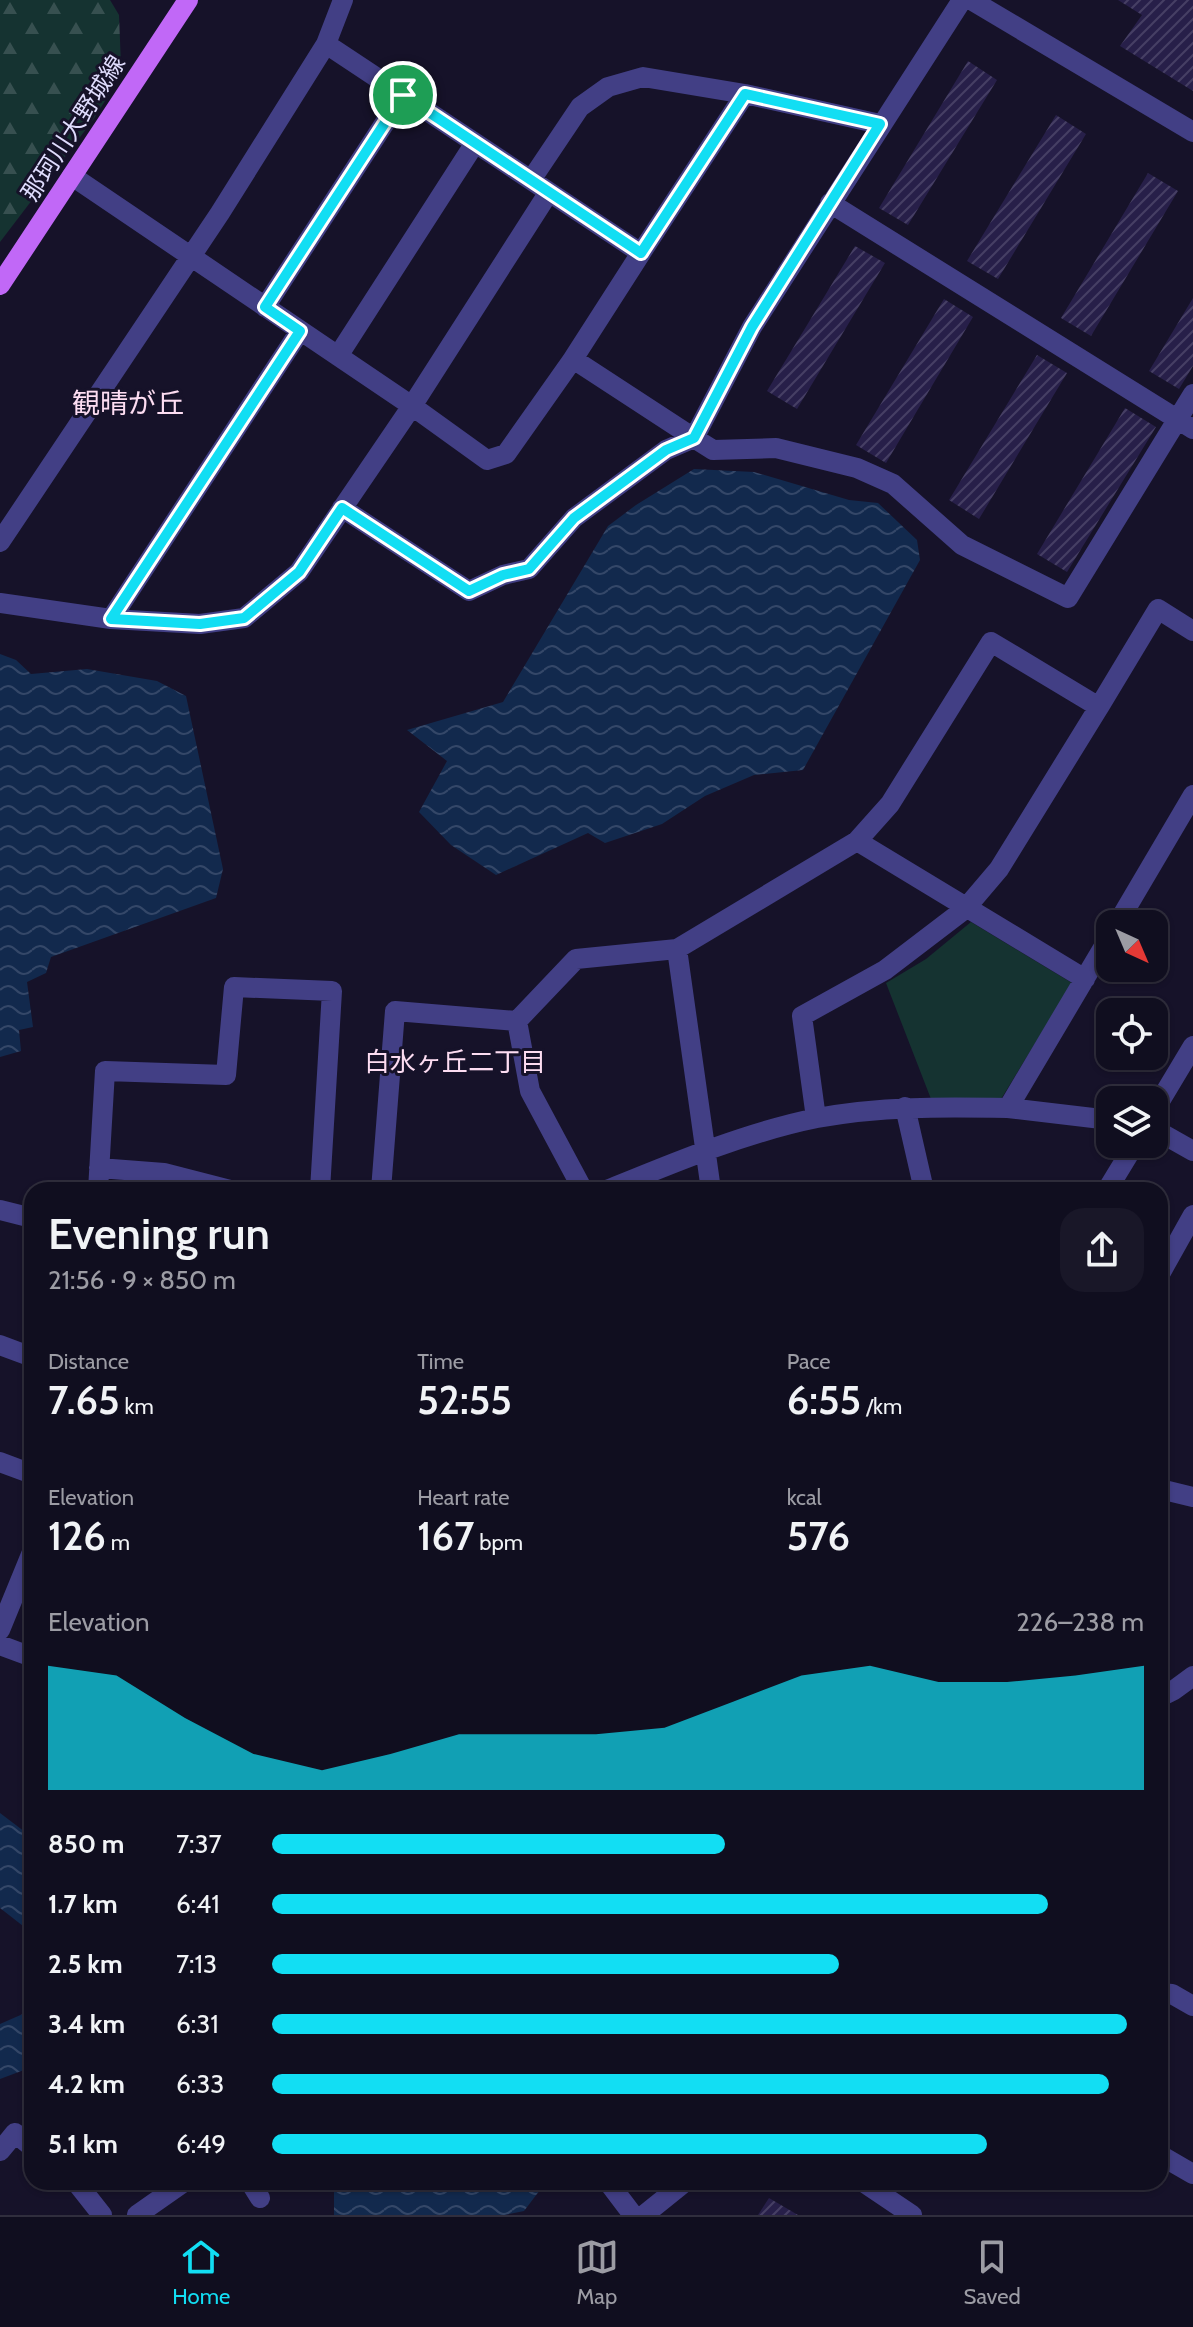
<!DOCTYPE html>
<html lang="en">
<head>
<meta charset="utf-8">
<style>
  body { margin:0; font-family:Cabin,"Noto Sans JP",sans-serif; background:#191728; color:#f1f3f6; height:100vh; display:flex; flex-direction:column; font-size:30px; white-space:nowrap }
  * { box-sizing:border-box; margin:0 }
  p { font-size:26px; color:#9c9ca4 }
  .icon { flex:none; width:44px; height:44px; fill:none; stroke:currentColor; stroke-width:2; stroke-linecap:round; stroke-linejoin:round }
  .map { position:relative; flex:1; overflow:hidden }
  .side { position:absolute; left:24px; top:1182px; width:1144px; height:1008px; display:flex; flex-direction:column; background:#100e1f; border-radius:24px; box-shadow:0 2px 6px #0004,0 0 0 2px #302e3d }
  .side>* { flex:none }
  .needle { width:52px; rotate:136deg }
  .tools { position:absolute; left:1096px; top:910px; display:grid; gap:16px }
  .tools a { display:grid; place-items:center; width:72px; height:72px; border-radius:16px; background:#100e1f; box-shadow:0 2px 6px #0004,0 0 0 2px #302e3d; font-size:40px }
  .pin { position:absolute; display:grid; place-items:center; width:68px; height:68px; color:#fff; margin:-34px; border:4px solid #fff; border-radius:50%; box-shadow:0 2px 8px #0007 }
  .round { display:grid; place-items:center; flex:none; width:84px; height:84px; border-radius:24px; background:#191728 }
  .headline { display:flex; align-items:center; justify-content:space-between; height:136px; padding:0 24px }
  h1 { font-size:44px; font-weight:600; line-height:60px }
  .stats { display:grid; grid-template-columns:repeat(3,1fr); gap:12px; height:136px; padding:8px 24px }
  .stats div { display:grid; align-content:center }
  .stats b { font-size:40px; font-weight:600 }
  .stats small { font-size:22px; font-weight:400 }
  .stats p { font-size:22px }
  .chart { height:224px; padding:16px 24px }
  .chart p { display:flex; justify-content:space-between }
  .chart svg { width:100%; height:144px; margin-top:8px; fill:#12def3; opacity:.7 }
  ul { padding:0 24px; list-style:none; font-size:26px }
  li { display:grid; grid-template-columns:128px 96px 1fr; align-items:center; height:60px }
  li i { height:20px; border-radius:10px; background:#12def3 }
  .dock { display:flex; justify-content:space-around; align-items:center; height:112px; border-top:2px solid #302e3d; background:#100e1f; font-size:22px; color:#9c9ca4 }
  .dock a { display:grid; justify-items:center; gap:4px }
  .dock .on { color:#12def3 }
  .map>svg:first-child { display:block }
</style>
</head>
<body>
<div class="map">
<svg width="1193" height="2215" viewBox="0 0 1193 2215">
  <defs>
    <pattern id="forest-firs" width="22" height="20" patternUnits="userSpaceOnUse" patternTransform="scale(2)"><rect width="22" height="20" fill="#153331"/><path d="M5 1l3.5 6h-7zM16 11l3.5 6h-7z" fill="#375050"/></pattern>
    <pattern id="water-waves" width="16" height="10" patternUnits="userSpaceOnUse" patternTransform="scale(2)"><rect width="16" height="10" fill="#12294d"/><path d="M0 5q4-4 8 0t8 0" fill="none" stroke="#344768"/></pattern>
    <pattern id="building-hatch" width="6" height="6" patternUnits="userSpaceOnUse" patternTransform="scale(2)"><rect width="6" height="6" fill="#271f49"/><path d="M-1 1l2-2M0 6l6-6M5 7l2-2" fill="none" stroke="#463f64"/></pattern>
  </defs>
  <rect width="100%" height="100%" fill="#161229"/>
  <path fill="#153331" d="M971,922L1072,983L1001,1099H931L886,983L926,959Z"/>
  <path fill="url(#forest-firs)" d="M0,0H110L119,15L121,66L110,93L93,120L0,242Z"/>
  <path fill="url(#water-waves)" d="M694,469L754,472L849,500L878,503L917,540L920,560L803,770L754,775L705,796L662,824L605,843L588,833L496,875L451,845L419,812L447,761L407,730L503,702L608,526L636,505Z
    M0,654L16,660L31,674L87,669L157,681L186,696L223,869L216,898L51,957L46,973L27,982L33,1027L19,1030L21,1051L0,1057Z
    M0,1813L25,1832H32V1933L0,1908Z
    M32,2010V2067L0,2079V2024Z
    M329,2182H538L540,2190L524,2211L505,2215H334V2187Z"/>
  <path fill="url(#building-hatch)" d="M1118,0H1193V91L1120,46L1142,15Z
    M968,61L997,80L908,225L879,208Z
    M1056,115L1086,134L998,279L967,261Z
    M1148,173L1178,191L1091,336L1061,318Z
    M855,246L885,263L797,409L767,391Z
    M1193,298V366L1179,389L1149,371Z
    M944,299L973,317L886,463L856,445Z
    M1037,355L1067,373L979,519L949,500Z
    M1125,408L1156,427L1067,572L1037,554Z
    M769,2198L798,2215H758Z"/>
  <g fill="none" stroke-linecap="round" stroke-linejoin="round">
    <path stroke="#423f85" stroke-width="20" d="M971,0L1193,132
      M326,44L641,253L573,359
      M72,176L412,406L487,460L506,454L573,359L694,438L752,327L962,0
      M531,180L580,107L608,87L643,77L745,94L880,124
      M830,203L1193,429
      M641,253L745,94
      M265,307L403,95
      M338,356L475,143
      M342,508L469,591L503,575L529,569L574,518L666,450L694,438L713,450L776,448L857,468L893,484L962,545L1068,598L1193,394
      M0,542L220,213L326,44L343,0
      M0,603L111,619L300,331
      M111,619L200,624L244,618L299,572L412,406L549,192
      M1099,707L1158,609L1193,631
      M857,841L1085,979
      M1117,924L1193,795
      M677,949L711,1190
      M517,1021L530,1091L583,1190
      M905,1107L924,1190
      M1008,1108L1110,1120
      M1154,1111L1193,1046
      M1154,1129L1193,1151
      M99,1168L164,1173L230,1190
      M98,1190L105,1071L226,1075L234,987L332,991L320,1190
      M381,1190L395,1011L517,1021L576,959L677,949L857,841L890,804L991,642L1099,707L999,869L965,909L885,970L802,1016L816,1118
      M607,1190C673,1163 747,1132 817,1118C880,1106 943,1107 1008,1108L1110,936
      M1107,1190L1135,1144
      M0,1210L32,1218
      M1160,1274L1193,1215
      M0,1345L32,1357
      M0,1462L32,1474
      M1160,1489L1193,1497
      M0,1630L32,1552
      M0,1645L32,1657
      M1160,1697L1174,1690L1193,1676
      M1160,1993L1172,1994L1193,2006
      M0,2151L15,2133L32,2147
      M1160,2155L1193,2174
      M76,2182L102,2215
      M250,2182L260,2198
      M608,2182L633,2215
      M863,2182L912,2215
      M137,2215L184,2182
      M644,2215L685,2182"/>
    <path stroke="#c168f7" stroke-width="20" d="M0,285L188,0"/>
  </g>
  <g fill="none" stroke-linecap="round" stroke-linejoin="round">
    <defs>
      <path id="route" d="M745,94L880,124L752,327L694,438L666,450L574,518L529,569L503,575L469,591L342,508L299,572L244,618L200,624L111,619L300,331L265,307L403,95L641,253Z"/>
    </defs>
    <use href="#route" stroke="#fff" stroke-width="16"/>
    <use href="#route" stroke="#12def3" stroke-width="10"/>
  </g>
  <g text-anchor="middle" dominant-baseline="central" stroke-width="6" stroke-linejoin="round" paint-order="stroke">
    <g font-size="24" fill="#dfdcfd" stroke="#161229">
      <text transform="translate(73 128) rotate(-57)">那珂川大野城線</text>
    </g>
    <g font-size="26" fill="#fdddf2" stroke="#161229">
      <text x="455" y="1062">白水ヶ丘二丁目</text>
    </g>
    <g font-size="28" fill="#fdddf2" stroke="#161229">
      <text x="128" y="403">観晴が丘</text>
    </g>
  </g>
</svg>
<div class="tools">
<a><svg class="needle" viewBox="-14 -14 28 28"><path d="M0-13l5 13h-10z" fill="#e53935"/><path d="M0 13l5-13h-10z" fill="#9c9ca4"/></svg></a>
<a><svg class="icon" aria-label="locate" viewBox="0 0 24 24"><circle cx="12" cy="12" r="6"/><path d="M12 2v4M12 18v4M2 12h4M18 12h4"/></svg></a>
<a><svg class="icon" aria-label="layers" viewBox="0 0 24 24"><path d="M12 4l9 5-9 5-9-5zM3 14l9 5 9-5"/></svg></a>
</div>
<div class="pin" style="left:403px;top:95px;background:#1e9e55"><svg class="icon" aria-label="arrive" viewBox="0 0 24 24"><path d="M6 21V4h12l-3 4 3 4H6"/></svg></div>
<section class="side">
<div class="headline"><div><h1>Evening run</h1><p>21:56 · 9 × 850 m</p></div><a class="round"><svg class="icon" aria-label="share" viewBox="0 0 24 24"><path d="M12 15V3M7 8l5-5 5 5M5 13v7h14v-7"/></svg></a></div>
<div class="stats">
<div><p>Distance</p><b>7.65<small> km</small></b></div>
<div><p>Time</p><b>52:55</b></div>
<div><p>Pace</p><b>6:55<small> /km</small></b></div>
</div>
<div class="stats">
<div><p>Elevation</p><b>126<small> m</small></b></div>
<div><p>Heart rate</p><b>167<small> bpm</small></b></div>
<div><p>kcal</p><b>576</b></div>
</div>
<div class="chart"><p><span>Elevation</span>226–238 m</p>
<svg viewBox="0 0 160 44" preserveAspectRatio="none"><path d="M0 44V6L10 9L20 22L30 33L40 38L50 33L60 27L70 27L80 27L90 25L100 17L110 9L120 6L130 11L140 11L150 9L160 6V44z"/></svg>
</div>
<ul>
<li><b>850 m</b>7:37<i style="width:52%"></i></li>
<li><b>1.7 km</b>6:41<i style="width:89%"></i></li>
<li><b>2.5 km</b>7:13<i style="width:65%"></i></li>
<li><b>3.4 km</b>6:31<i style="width:98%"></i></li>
<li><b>4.2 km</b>6:33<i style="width:96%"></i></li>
<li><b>5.1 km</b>6:49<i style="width:82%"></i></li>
</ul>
</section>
</div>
<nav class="dock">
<a class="on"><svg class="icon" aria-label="home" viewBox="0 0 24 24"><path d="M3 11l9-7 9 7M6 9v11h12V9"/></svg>Home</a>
<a><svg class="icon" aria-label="map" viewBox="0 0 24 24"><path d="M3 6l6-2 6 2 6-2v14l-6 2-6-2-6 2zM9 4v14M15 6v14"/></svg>Map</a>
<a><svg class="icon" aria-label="saved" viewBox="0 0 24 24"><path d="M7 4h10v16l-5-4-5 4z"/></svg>Saved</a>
</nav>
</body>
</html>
